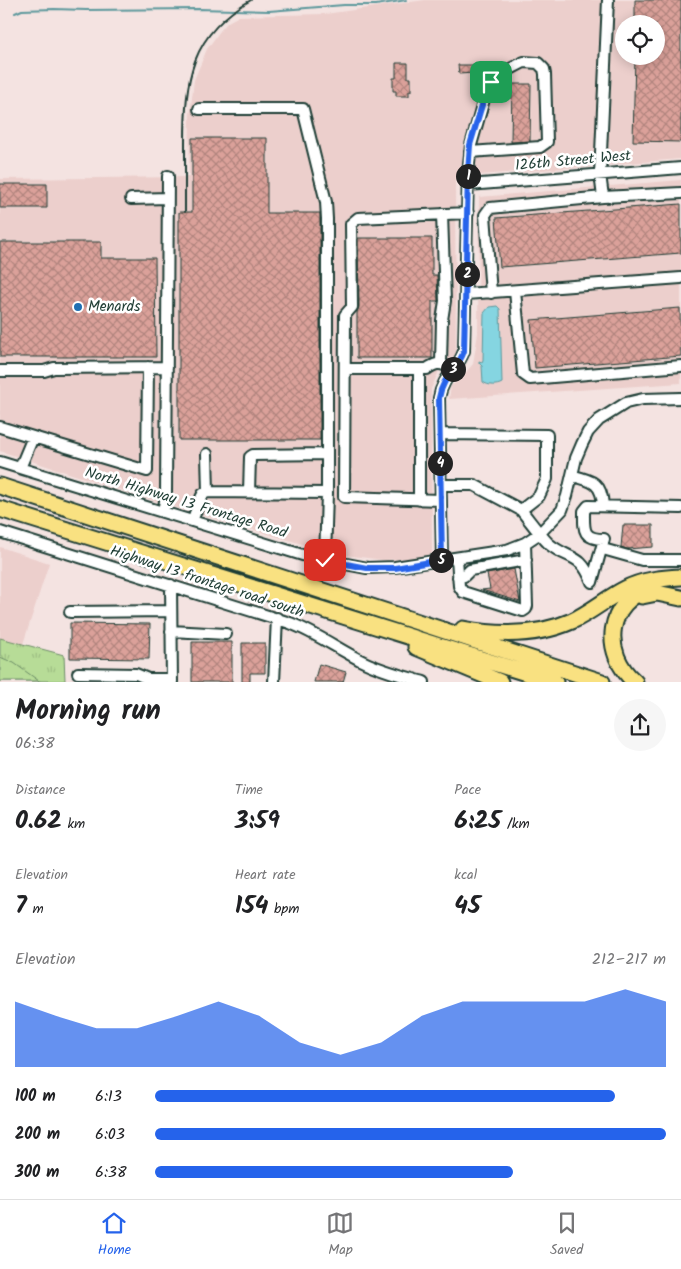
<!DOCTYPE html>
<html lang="en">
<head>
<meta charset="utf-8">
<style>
  body { margin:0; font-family:Kalam,sans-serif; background:#f6f6f6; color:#202124; height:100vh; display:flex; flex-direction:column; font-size:19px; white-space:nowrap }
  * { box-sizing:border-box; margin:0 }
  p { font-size:16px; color:#757577 }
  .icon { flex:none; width:28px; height:28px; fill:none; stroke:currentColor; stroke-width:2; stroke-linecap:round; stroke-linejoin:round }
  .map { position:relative; height:682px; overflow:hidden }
  .sheet { display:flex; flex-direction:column; background:#fff; flex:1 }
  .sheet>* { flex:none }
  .controls { position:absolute; left:615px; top:15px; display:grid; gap:10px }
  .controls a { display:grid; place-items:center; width:50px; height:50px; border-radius:50%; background:#fff; box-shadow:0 2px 12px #0003; font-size:25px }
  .pin { position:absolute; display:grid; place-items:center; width:42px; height:42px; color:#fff; margin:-21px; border-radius:10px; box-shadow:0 2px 8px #0006 }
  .km { position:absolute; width:25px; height:25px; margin:-12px; border-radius:50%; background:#222; color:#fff; font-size:14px; line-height:25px; text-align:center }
  .round { display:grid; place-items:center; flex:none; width:52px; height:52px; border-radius:26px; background:#f6f6f6 }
  .headline { display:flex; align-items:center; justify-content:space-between; height:85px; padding:0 15px }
  h1 { font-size:28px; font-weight:600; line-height:38px }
  .stats { display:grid; grid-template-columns:repeat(3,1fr); gap:8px; height:85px; padding:5px 15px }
  .stats div { display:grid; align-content:center }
  .stats b { font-size:25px; font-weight:600 }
  .stats small { font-size:14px; font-weight:400 }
  .stats p { font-size:14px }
  .chart { height:140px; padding:10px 15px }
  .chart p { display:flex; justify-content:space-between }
  .chart svg { width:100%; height:90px; margin-top:5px; fill:#2563eb; opacity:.7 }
  ul { padding:0 15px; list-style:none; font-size:16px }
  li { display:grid; grid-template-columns:80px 60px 1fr; align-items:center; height:38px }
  li i { height:12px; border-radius:6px; background:#2563eb }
  .menu { display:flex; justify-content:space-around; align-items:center; height:70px; border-top:1px solid #e0e0e0; background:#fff; font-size:14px; color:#757577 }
  .menu a { display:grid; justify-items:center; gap:2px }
  .menu .active { color:#2563eb }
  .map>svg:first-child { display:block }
</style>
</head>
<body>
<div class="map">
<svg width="681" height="682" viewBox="0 0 681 682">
  <defs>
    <pattern id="grass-tufts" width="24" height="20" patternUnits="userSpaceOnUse" patternTransform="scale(1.25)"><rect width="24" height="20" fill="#b7dc97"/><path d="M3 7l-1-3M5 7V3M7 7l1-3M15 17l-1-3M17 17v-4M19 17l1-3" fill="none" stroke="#9dbe83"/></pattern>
    <pattern id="building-cross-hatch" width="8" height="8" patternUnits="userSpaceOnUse" patternTransform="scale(1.25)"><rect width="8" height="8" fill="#dba19a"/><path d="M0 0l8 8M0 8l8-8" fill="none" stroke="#b1847e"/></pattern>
  </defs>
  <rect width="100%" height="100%" fill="#f4e3e1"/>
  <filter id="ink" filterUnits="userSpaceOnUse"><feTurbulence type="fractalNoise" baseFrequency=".02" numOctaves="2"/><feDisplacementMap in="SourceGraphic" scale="10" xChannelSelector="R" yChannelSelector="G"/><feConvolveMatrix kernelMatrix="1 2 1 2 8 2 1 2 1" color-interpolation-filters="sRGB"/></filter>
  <g filter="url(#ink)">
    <path fill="#eccfcc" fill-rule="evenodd" d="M425,0H681V159L455,177L456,355L439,371L431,389L432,554L424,558L383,560L337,554L171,506L0,451V179L189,177L190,115L194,80L207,49L220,31L228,22L239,16L325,14ZM624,24H656V56H624Z
      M681,180V383L449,399L451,386L461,378L473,364L478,333L479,197Z
      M0,547L49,563L23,644L0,638Z"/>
    <path fill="url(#grass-tufts)" stroke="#6b8c66" d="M0,638L64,655L65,681H0Z"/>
    <path fill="#b7dc97" stroke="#6b8c66" d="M0,657L14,663L39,681H0Z"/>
    <path fill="#85d5e1" stroke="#5c989c" d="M497,306L500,309L502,383C497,386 488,386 483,382L482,366L479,363V361L482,362L483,360L484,313L489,307Z"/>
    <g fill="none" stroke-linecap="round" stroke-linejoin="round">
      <path stroke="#5c989c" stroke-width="2" d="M15,13L22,10L54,9L86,10L199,9L269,11L344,5H376L406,0"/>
    </g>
    <path fill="url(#building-cross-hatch)" stroke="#1f3d34" d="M635,0H681V142L633,141L635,56H656V24H635Z
      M396,63H408V78H411V91H409V96H396V91H393V78H396Z
      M458,65H474V73L459,74Z
      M512,84H531L530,141L511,142Z
      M192,138H267V213H320V440H179V212H192Z
      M0,184H47V208H0Z
      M681,204V253L500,267L496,218Z
      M358,238H432V275H437L438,301H432V358H357V312L359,307Z
      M0,242H101V258H155L156,357H0Z
      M680,308L681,356L535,368L531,320Z
      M623,525H653V547L627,549L621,547Z
      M514,569L520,602L482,590L490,589L487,574Z
      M70,623L150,624L149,659L70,658Z
      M192,642H232V682H192Z
      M242,643H265V673H250V682H242Z
      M319,664L346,672L343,682H314Z"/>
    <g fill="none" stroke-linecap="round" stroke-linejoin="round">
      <defs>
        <path id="minor" d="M199,109H303L326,202L327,219V493
          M468,185L681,168
          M603,197L681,193
          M131,199L167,198
          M515,291L523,374L530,379L681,366
          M491,293L485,215L490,208L603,197L600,174L608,0
          M466,294L681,278
          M441,363L442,320L445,301L442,214
          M345,369H427C434,364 439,362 446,366
          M0,371H44L54,368L167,367
          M0,427L33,437L20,468
          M440,434L547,435V479L539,496L521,510C530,521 539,534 549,544C570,561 580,552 592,582
          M33,437L147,471L148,367
          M207,454L208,492
          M0,462L309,557L367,568L395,567L507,550L525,543L540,533L562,510L567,496L576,458L582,444L588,432L599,420L626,403L643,399L681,398
          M573,476C593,481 602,483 603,506
          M441,485H474L521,510
          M249,492L250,457L253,455L327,454
          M419,500V369
          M441,500L344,497L345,315L352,307L351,224L358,218L468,213
          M163,512L166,496L168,176
          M192,521L201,498L203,494L208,492L327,493L325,560
          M0,532L290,623C316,633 338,649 362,661C382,671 403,676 424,682
          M603,549L642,560H681
          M457,558L459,586L463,592L523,611L526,609L527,606L525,543
          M442,560L439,398C443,375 458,370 464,351L468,173L471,145L488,85L499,75L518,65L524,62L538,63L544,69L545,74L547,142L540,147L470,152
          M458,577L464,576L470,570L526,560
          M592,582L604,539C582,539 584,529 584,511L588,506L681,508
          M171,585L172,682
          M70,612L171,611
          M171,631L226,634
          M78,673L136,674L148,679H172
          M274,682L277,618"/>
        <path id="highway" d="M0,486L602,682
          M0,509L555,682
          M642,596L657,593L681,598
          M463,629C500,636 538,636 572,621C591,612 607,598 625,589C642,580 662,578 681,577
          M416,647L500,682
          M635,682C601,653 606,601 651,588"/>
      </defs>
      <use href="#minor" stroke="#1f3d34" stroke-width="14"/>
      <use href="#highway" stroke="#1f3d34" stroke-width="19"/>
      <use href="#minor" stroke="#fff" stroke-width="10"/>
      <use href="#highway" stroke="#f9e181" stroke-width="15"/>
      <path stroke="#1f3d34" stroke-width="2" d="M185,212C185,189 185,166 185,143C185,80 190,34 251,0"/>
    </g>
  </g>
  <g fill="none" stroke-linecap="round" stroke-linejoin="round" filter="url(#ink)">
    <defs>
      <path id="route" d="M325,560L367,568H395L442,560L439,398C443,375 458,370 464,351L468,173L470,145L488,85L491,82"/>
    </defs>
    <use href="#route" stroke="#fff" stroke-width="10"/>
    <use href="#route" stroke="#2563eb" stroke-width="6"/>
  </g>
  <circle fill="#1f6fb2" stroke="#fff" stroke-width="2" cx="78" cy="307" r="5"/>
  <g text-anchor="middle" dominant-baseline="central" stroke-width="5" stroke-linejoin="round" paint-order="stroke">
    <g font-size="15" fill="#1f3d34" stroke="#fff">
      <text transform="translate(573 161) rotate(-5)">126th Street West</text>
      <text transform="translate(186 503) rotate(17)">North Highway 13 Frontage Road</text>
      <text transform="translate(207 582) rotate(18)">Highway 13 frontage road south</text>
    </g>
    <g font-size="15" fill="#1f3d34" stroke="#fff" text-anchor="start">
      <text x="88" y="307">Menards</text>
    </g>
  </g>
</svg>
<div class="controls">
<a><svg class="icon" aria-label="locate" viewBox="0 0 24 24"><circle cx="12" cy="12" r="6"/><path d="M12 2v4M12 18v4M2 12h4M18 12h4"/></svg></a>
</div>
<div class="pin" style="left:491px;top:82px;background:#1e9e55"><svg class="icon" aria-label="arrive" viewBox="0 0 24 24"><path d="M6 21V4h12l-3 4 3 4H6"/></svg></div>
<div class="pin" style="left:325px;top:560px;background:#d93025"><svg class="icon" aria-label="check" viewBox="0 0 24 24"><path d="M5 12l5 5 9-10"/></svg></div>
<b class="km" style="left:468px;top:176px">1</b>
<b class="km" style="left:467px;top:274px">2</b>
<b class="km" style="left:453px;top:369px">3</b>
<b class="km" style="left:440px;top:463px">4</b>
<b class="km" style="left:441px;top:560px">5</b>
</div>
<section class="sheet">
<div class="headline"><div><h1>Morning run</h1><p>06:38</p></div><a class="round"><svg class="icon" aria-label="share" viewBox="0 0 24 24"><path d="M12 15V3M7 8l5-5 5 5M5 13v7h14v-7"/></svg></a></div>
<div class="stats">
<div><p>Distance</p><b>0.62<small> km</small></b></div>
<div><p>Time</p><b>3:59</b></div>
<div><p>Pace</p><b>6:25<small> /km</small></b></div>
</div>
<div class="stats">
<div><p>Elevation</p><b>7<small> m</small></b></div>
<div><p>Heart rate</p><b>154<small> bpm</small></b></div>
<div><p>kcal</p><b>45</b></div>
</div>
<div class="chart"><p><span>Elevation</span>212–217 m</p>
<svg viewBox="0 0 160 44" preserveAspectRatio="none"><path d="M0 44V12L10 19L20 25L30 25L40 19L50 12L60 19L70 32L80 38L90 32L100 19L110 12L120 12L130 12L140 12L150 6L160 12V44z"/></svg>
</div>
<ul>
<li><b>100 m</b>6:13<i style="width:90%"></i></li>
<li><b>200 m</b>6:03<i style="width:100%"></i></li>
<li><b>300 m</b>6:38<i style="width:70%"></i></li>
</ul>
</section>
<nav class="menu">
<a class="active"><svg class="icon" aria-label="home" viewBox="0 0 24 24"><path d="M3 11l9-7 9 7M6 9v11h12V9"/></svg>Home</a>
<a><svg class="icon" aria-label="map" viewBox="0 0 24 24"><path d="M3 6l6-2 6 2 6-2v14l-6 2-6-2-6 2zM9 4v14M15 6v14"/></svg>Map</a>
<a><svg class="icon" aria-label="saved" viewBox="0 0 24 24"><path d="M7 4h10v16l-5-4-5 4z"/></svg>Saved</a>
</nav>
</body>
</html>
